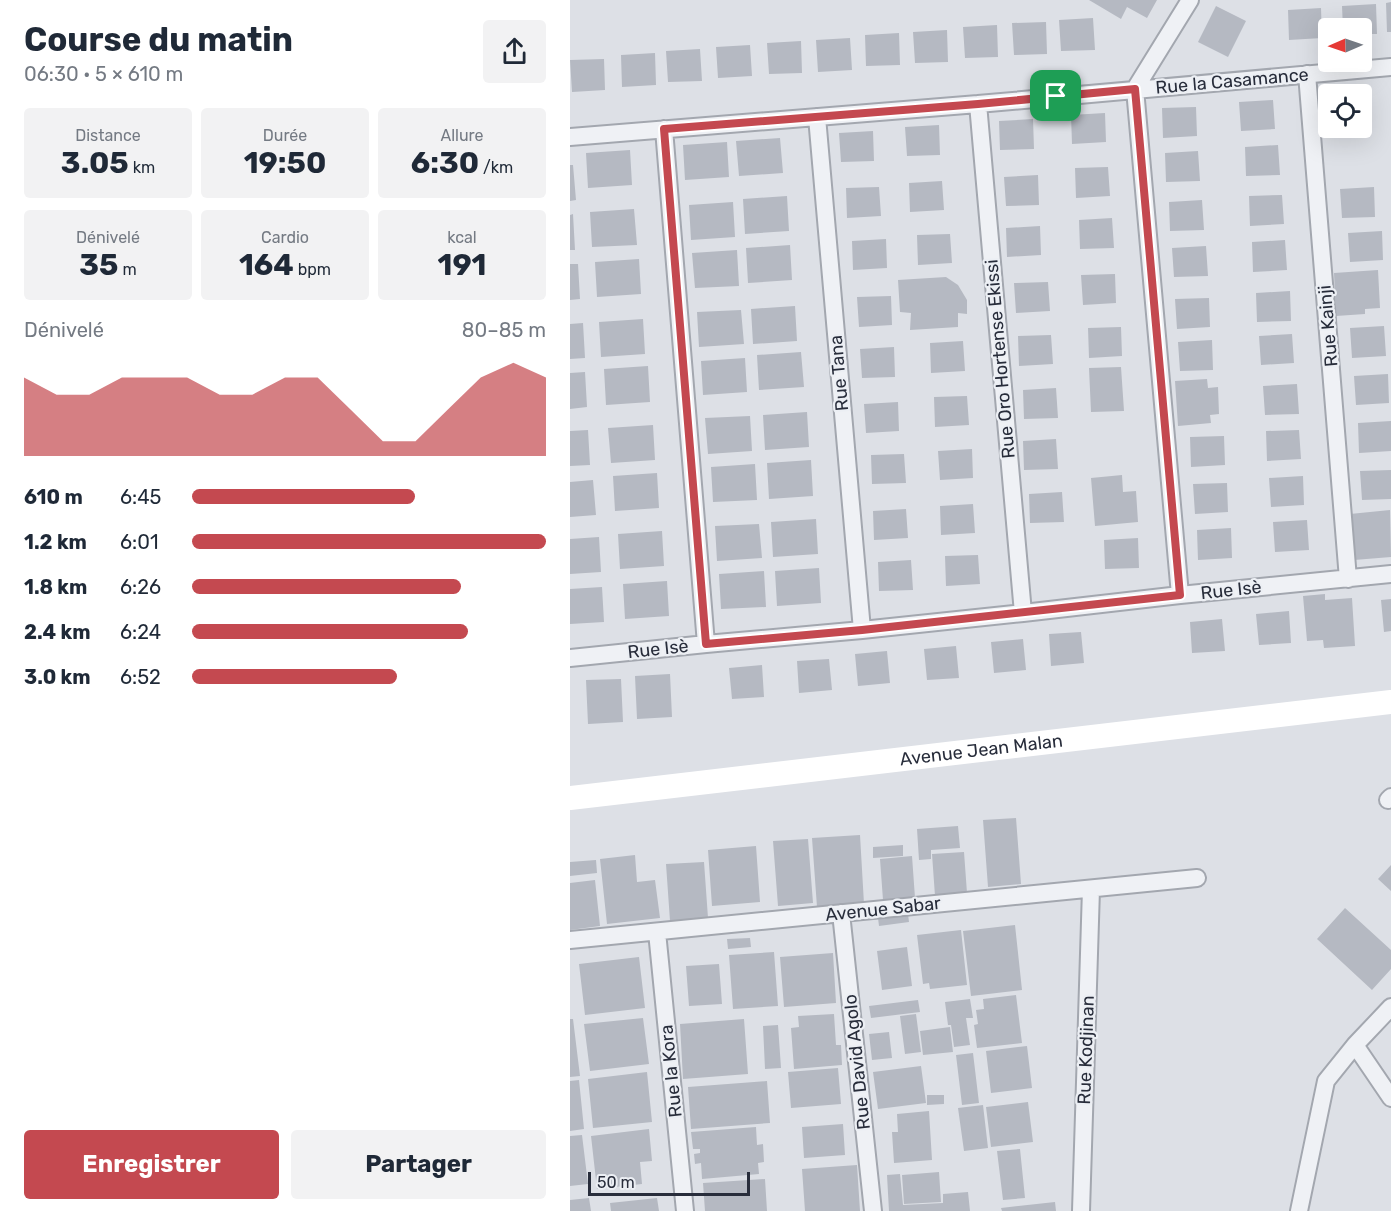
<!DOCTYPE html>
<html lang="fr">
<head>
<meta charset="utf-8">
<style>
  body { margin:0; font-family:Rubik,sans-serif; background:#f2f2f3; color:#1f2937; height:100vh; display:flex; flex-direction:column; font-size:22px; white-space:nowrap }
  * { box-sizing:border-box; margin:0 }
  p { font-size:20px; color:#747a83 }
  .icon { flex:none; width:33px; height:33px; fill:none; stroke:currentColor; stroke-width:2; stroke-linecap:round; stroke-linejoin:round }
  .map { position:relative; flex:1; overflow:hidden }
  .drawer { display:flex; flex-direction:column; background:#fff; width:570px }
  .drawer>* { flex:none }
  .needle { width:39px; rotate:268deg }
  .fabs { position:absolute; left:748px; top:18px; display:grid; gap:12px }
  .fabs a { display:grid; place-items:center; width:54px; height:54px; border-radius:6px; background:#fff; box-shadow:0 6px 24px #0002; font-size:30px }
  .scale { position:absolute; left:18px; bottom:15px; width:162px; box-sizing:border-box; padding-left:6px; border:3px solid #282d3b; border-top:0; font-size:16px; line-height:21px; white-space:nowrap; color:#282d3b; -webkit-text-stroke:4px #eceff4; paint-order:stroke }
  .pin { position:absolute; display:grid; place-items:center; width:51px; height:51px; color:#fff; margin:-26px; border-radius:12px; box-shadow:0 3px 9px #0006 }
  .round { display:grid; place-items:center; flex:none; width:63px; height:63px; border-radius:6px; background:#f2f2f3 }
  .headline { display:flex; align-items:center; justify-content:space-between; height:102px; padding:0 24px }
  h1 { font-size:33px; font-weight:700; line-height:45px }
  .metrics { display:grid; grid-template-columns:repeat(3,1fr); gap:9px; height:102px; padding:6px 24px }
  .metrics div { display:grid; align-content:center; border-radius:6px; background:#f2f2f3; text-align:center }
  .metrics b { font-size:30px; font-weight:700 }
  .metrics small { font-size:16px; font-weight:400 }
  .metrics p { font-size:16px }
  .chart { height:168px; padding:12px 24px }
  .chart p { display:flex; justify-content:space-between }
  .chart svg { width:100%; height:108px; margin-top:6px; fill:#c44950; opacity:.7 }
  .primary-button { display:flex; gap:12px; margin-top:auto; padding:12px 24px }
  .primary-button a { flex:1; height:69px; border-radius:6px; background:#c44950; color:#fff; font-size:24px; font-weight:700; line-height:69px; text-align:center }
  .primary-button a+a { background:#f2f2f3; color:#1f2937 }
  ul { padding:0 24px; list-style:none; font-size:20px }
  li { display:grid; grid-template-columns:96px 72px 1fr; align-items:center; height:45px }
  li i { height:15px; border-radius:8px; background:#c44950 }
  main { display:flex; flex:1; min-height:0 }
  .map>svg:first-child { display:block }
</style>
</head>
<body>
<main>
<section class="drawer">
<div class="headline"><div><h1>Course du matin</h1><p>06:30 · 5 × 610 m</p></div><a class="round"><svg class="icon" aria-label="share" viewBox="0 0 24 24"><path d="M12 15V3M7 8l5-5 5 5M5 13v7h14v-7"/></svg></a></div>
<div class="metrics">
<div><p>Distance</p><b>3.05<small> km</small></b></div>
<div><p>Durée</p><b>19:50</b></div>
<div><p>Allure</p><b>6:30<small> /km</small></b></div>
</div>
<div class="metrics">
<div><p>Dénivelé</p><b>35<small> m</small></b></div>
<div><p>Cardio</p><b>164<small> bpm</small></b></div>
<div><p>kcal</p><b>191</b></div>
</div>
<div class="chart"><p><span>Dénivelé</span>80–85 m</p>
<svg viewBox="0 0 160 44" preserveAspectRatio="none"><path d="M0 44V12L10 19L20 19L30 12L40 12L50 12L60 19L70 19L80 12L90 12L100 25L110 38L120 38L130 25L140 12L150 6L160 12V44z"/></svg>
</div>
<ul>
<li><b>610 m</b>6:45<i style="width:63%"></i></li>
<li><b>1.2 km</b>6:01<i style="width:100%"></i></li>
<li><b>1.8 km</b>6:26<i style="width:76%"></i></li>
<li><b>2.4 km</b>6:24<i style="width:78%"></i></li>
<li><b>3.0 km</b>6:52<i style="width:58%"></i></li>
</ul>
<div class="primary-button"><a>Enregistrer</a><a>Partager</a></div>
</section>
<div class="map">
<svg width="821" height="1211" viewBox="0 0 821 1211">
  <rect width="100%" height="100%" fill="#dde0e6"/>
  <path fill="#b5b9c2" d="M519,0H587L577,18L557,7L551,19Z
    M821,2V32H817L816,3Z
    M806,4L807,34H792V28H773L772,6Z
    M646,6L676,21L658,57L628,42Z
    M751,8L752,38L719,40L718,10Z
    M523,18L525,50L491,51L489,20Z
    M476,22L477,54L444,55L442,23Z
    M427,25L428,57L395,58L393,27Z
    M377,30L378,62L345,63L343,32Z
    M329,33L330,65L296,66L295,35Z
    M280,38L282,70L248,72L246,40Z
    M231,41L232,73L199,74L197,43Z
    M180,45L182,76L148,78L146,47Z
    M130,49L132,81L98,82L96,51Z
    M85,53L86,85L52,87L51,55Z
    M34,59L35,90L2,92L0,60Z
    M796,92L797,122H792V94H783V93Z
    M703,100L705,129L671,131L669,102Z
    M626,107L627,136L593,138L592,108Z
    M535,113L536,142L502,144L501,115Z
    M463,119L464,149L430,150L429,121Z
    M369,125L370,155L337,156L335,127Z
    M303,131L304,161L271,162L269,133Z
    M210,138L213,173L169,176L166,141Z
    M157,142L159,177L115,180L113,145Z
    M708,145L710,175L676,176L675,147Z
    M60,150L62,185L18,188L16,153Z
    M628,151L630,181L596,182L595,153Z
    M0,165H3L6,200L0,201Z
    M538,167L540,196L506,198L505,168Z
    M468,175L469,205L436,206L434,177Z
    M372,181L374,210L340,212L339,183Z
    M309,187L311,216L277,218L276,188Z
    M804,187L805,217L772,218L770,189Z
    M712,195L714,224L680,226L679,196Z
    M217,196L219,231L175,234L173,199Z
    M632,200L634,230L600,231L599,202Z
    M163,202L165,237L121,240L119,205Z
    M64,209L67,245L22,247L20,212Z
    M3,214L5,250H0V215Z
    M542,218L544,248L510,249L509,220Z
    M470,226L471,255L437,257L436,228Z
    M812,231L813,260L780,262L778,233Z
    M380,234L382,263L348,265L347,235Z
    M316,239L317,268L283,270L282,241Z
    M715,240L717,270L683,272L682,242Z
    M220,245L222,280L178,283L176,248Z
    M636,246L638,276L604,277L602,248Z
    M167,250L169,286L125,288L122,253Z
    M69,259L71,294L27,297L25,262Z
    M0,264H8L10,299L0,300Z
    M808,270L810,308L795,309V314L766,316L764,273Z
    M545,274L546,303L513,305L511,275Z
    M376,277L388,285L397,300V314L388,313V327L340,330L341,313L330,312L328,280Z
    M478,282L480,311L446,313L444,283Z
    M720,291L721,321L687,322L686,293Z
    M321,296L322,325L289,327L287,297Z
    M639,298L640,327L607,329L605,299Z
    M225,306L227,341L183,344L181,309Z
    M171,310L174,344L129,347L127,312Z
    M73,319L75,354L31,357L29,322Z
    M13,323L15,358L0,359V324Z
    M814,326L816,356L782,358L780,328Z
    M551,327L552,356L519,358L518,328Z
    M722,334L724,363L691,365L689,336Z
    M481,335L483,364L449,366L448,336Z
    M642,340L643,370L610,371L608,342Z
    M393,341L395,371L361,373L360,343Z
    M324,347L325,377L292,378L290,349Z
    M231,352L234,387L189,390L187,355Z
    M175,358L177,392L133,395L131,361Z
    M78,366L80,402L36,405L34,369Z
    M551,367L554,411L521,412L519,368Z
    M15,372L17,407L0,409V373Z
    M818,374L819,403L786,405L784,376Z
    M637,379L638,388L648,387L649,414L640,415L641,423L608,426L605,381Z
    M727,384L729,414L695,415L693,386Z
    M486,388L488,418L454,419L453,390Z
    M397,396L399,425L365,427L364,397Z
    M328,402L329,431L296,433L294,404Z
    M237,412L239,447L195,450L193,415Z
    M180,416L182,451L138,454L135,418Z
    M821,421V451L789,453L788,423Z
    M83,425L85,460L41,463L38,428Z
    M18,430L20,465L0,466V431Z
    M729,430L731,459L697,461L696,431Z
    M654,436L655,465L621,467L620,437Z
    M486,439L488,469L454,470L453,441Z
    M402,449L403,478L370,480L368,451Z
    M334,454L336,483L302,484L301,455Z
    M241,460L243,496L199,499L197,463Z
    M185,464L187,500L143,502L141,467Z
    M821,470V499L792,500L790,471Z
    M87,473L89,508L45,511L43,476Z
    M552,475L553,492L566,491L568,522L525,526L521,478Z
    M733,476L734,505L701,507L699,478Z
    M23,480L26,515L0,517V482Z
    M657,483L658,512L625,514L623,484Z
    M492,492L494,522L460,523L459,494Z
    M403,504L405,533L371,535L370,506Z
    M336,509L338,538L304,540L303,511Z
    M820,510L821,557L784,560L780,514Z
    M246,519L248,554L203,557L201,522Z
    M737,520L739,550L705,552L703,522Z
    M189,524L192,558L147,561L145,526Z
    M661,528L662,558L628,560L627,530Z
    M92,531L94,566L50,569L48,534Z
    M29,537L31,572L0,574V539Z
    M568,538L569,568L535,569L534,540Z
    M408,555L410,584L376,586L375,556Z
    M341,560L343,590L309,591L308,562Z
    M249,568L251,603L207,606L205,571Z
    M194,571L196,607L151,609L149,574Z
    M97,581L99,616L55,619L53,584Z
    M32,587L34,622L0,624V589Z
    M755,594V600L782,598L785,646L754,648L753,640L737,641L733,596Z
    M821,599V631L814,632L811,600Z
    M719,611L721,643L689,645L686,614Z
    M652,619L655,651L622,653L620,622Z
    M511,632L514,663L481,666L479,634Z
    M453,639L456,670L424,673L421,642Z
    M386,646L389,678L357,680L354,649Z
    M317,651L320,683L288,686L285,654Z
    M259,659L262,690L229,693L227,661Z
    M192,665L194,697L162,699L159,668Z
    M100,674L102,717L67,719L65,676Z
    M51,679L53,722L18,724L16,680Z
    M446,818L451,884L418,887L413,820Z
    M388,826L390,848L361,850V859L349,860L347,829Z
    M290,835L294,904L247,907L242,838Z
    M238,839L243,903L208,906L203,841Z
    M333,845V856L303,858V847Z
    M186,846L190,902L142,906L138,850Z
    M394,852L397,893L365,896L362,854Z
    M65,855L67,882L85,880L90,918L37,924L30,859Z
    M342,856L345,898L313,900L310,859Z
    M26,860L27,873L0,876V862Z
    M134,862L138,918L100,921L96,864Z
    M821,865V891L808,879Z
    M25,880L30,926L0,930V883Z
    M775,908L821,950V969L802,990L747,939Z
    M338,914L339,922L309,926L308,918Z
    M445,925L452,990L401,996L393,931Z
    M391,930L397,985L360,989L359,983L353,984L347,935Z
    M180,938L181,947L158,949L157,939Z
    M337,947L342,986L312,990L307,951Z
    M204,952L208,1006L163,1009L159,955Z
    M263,953L266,1003L214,1007L210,957Z
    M69,957L75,1008L15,1015L9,964Z
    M149,964L152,1004L119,1006L116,966Z
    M446,995L452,1043L407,1048L404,1025L408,1024L406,1010L414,1009L413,999Z
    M400,999L403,1018H396L400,1045L384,1047L381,1025H378L375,1002Z
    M348,1000L350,1012L301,1018L299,1006Z
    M264,1014L266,1045H271L272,1065L224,1069L221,1028L229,1027L228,1016Z
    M346,1014L351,1052L335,1054L330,1016Z
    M73,1018L79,1064L20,1071L14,1024Z
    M0,1019H3L10,1076L0,1077Z
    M174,1019L178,1074L113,1079L110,1024Z
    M208,1025L211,1068L195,1069L193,1026Z
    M380,1027L383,1052L353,1055L350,1031Z
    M319,1032L322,1058L302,1060L299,1034Z
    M457,1046L462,1088L421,1093L416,1051Z
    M403,1053L409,1103L392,1105L386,1055Z
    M351,1066L356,1103L308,1109L303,1072Z
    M268,1068L271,1104L221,1108L218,1072Z
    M77,1072L82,1122L23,1128L18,1079Z
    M9,1080L14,1129L0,1131V1081Z
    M197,1081L200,1123L121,1129L118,1087Z
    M357,1095H374V1104L357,1105Z
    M458,1102L463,1142L421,1147L416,1107Z
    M413,1105L418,1148L394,1151L388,1108Z
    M359,1111L362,1160L324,1163L322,1132H328L327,1114Z
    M273,1124L275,1155L234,1158L232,1127Z
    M186,1127L187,1145L193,1144L194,1162L188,1163L189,1174L132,1179L131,1163L125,1164L124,1154L130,1153V1149H123L121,1132Z
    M79,1129L82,1161L70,1162L72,1184L27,1189L21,1136Z
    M12,1135L18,1184L0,1186V1136Z
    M450,1149L455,1198L433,1200L427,1151Z
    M287,1165L290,1211H235L232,1169Z
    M369,1172L371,1202L334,1204L332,1175Z
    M330,1174L333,1205L373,1203V1194L398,1192L400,1211H319L317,1175Z
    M195,1179L197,1211H135L133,1183Z
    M19,1198L21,1211H0V1200Z
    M87,1198L89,1211H41L40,1203Z
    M485,1202L486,1211H432L431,1208Z"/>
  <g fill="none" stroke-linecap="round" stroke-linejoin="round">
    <defs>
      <path id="minor" d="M737,74L778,579
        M408,104L453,613
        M247,117L292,630
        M94,129L136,644
        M0,137L408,104L821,67
        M610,595L565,89L620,0
        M0,658L136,644L292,630L453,613L610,595L821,574
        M818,800L821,797
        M271,913L303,1211
        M87,932L115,1211
        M0,940L627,878
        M785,1045L821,1098
        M511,1211L521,889
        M729,1211L756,1081L785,1045L821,1007"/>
    </defs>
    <use href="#minor" stroke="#a3a7af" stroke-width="20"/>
    <use href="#minor" stroke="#eff1f5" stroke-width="16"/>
    <path stroke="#fff" stroke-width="24" id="s1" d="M0,798L821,702"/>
  </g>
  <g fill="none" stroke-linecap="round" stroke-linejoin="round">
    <defs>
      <path id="route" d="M565,89L610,595L292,630L136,644L94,129L408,104Z"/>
    </defs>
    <use href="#route" stroke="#fff" stroke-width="12"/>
    <use href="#route" stroke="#c44950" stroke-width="8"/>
  </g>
  <g text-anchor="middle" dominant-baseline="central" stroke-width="4.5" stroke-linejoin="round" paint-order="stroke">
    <g font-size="18" fill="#282d3b" stroke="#eceff4">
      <text transform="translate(662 81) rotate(-5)">Rue la Casamance</text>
      <text transform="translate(758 326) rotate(-95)">Rue Kainji</text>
      <text transform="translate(430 359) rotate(-95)">Rue Oro Hortense Ekissi</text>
      <text transform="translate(269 373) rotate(-95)">Rue Tana</text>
      <text transform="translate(661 590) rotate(-6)">Rue Isè</text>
      <text transform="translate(88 649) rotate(-6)">Rue Isè</text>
      <text stroke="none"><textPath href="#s1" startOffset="414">Avenue Jean Malan</textPath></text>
      <text transform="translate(313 909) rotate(-6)">Avenue Sabar</text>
      <text transform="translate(516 1050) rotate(-88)">Rue Kodjinan</text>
      <text transform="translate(287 1062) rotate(-96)">Rue David Agolo</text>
      <text transform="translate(101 1071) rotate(-96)">Rue la Kora</text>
    </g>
  </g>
</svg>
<div class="fabs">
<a><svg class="needle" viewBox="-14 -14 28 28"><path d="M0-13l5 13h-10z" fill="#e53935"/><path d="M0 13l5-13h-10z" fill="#747a83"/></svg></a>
<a><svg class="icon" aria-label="locate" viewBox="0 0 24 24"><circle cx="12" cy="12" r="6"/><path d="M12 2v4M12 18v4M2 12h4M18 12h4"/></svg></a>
</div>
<div class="scale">50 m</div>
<div class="pin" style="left:486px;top:96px;background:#1e9e55"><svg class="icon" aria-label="arrive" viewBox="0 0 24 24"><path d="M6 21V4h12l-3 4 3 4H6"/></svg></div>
</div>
</main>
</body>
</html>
